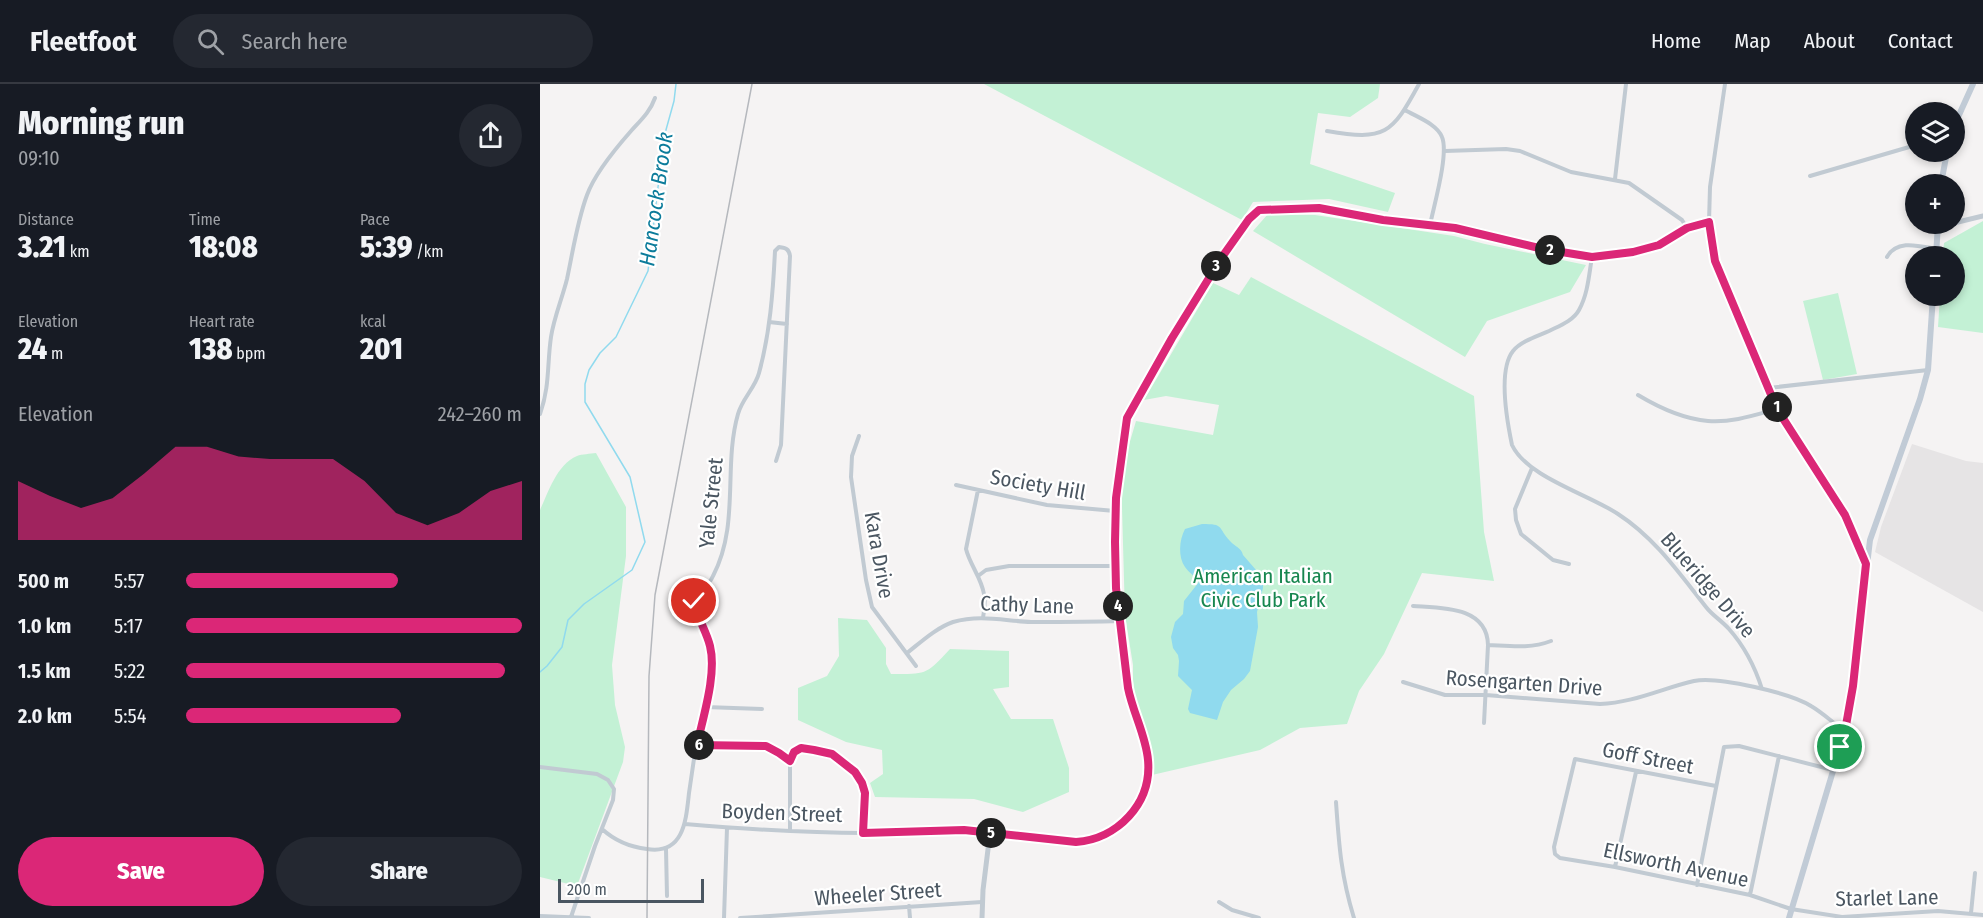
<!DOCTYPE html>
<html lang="en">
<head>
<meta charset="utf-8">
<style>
  body { margin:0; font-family:"Fira Sans Condensed",sans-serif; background:#242831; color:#f1f3f6; height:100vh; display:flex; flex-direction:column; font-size:22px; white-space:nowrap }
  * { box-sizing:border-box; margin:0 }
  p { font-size:20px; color:#9ea1a6 }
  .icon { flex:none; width:33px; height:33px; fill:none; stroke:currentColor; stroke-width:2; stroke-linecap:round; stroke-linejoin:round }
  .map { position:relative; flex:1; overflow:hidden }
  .drawer { display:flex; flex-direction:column; background:#171b24; width:540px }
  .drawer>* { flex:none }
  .controls { position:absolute; left:1365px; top:18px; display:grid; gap:12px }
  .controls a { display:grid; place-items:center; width:60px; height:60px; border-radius:50%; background:#171b24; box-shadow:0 3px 9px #0003; font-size:30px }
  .scale { position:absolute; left:18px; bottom:15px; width:146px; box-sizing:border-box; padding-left:6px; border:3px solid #4a5661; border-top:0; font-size:16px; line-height:21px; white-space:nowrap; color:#4a5661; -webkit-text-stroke:4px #fff; paint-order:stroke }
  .pin { position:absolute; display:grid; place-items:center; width:51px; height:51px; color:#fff; margin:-26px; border:3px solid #fff; border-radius:50%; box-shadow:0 2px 6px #0007 }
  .km { position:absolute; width:30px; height:30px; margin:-15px; border-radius:50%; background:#222; color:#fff; font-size:16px; line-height:30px; text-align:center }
  .round { display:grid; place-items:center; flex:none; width:63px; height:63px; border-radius:32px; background:#242831 }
  .summary { display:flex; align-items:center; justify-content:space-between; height:102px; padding:0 18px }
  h1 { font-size:33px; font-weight:800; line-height:45px }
  .figures { display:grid; grid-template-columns:repeat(3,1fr); gap:9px; height:102px; padding:6px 18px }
  .figures div { display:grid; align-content:center }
  .figures b { font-size:30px; font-weight:800 }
  .figures small { font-size:16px; font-weight:400 }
  .figures p { font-size:16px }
  .chart { height:168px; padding:12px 18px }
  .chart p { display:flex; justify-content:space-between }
  .chart svg { width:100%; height:108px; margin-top:6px; fill:#db2777; opacity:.7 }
  .action { display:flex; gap:12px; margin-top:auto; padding:12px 18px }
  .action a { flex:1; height:69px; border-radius:36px; background:#db2777; color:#fff; font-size:24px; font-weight:800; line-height:69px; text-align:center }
  .action a+a { background:#242831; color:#f1f3f6 }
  ul { padding:0 18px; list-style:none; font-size:20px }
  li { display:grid; grid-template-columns:96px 72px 1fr; align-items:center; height:45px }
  li i { height:15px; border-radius:8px; background:#db2777 }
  header { display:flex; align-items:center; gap:36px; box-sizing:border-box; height:84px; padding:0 30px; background:#171b24; border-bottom:2px solid #363941 }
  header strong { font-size:28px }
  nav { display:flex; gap:33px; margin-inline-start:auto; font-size:21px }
  .search { width:420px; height:54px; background:#242831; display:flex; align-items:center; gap:15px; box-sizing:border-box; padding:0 21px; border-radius:33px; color:#9ea1a6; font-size:22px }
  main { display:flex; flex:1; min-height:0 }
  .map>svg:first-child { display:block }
</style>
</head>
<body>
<header>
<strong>Fleetfoot</strong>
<div class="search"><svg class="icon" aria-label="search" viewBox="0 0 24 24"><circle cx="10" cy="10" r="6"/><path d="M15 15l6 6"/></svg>Search here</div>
<nav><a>Home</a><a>Map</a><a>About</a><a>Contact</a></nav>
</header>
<main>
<section class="drawer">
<div class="summary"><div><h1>Morning run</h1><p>09:10</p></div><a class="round"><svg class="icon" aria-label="share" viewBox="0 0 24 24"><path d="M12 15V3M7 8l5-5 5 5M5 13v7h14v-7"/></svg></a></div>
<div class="figures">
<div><p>Distance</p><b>3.21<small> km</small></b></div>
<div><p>Time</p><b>18:08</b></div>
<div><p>Pace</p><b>5:39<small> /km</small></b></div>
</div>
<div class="figures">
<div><p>Elevation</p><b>24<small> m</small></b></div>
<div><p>Heart rate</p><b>138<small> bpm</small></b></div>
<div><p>kcal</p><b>201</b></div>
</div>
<div class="chart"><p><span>Elevation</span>242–260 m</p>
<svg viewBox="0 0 160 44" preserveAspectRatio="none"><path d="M0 44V20L10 26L20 31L30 27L40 17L50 6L60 6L70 10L80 11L90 11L100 11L110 20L120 33L130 38L140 33L150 24L160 20V44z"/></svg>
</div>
<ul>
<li><b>500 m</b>5:57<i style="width:63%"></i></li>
<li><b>1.0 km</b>5:17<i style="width:100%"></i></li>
<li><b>1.5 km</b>5:22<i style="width:95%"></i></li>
<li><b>2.0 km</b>5:54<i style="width:64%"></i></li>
</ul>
<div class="action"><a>Save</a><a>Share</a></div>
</section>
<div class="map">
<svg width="1443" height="834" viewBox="0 0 1443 834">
  <rect width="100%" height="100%" fill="#f5f3f3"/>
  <path fill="#e6e4e5" d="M1372,360L1426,377L1443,379V528L1335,468L1341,443Z"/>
  <path fill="#c3f1d5" d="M444,0H840L838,14L810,33L778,29L770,80L855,109L848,128L789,115L713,118L702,136Z
    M728,130L775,131L914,152L945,160L1046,181L1030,208L947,237L925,273L713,147Z
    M1443,137V249L1398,243L1400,212H1414V172H1403L1404,159Z
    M711,193L934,312L944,448L954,497L882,489L844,570L819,607L807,640L760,644L720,666L612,691L609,659L595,614L593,597V581L585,531L581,388L596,337L673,351L679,321L626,312L604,316L673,199L699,211Z
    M1298,209L1317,290L1283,296L1263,217Z
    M56,369L86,423V472L72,581L75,621L85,663L83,678L37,802L0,793V426C8,409 17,380 37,372C42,370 50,370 56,369Z
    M298,534L327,536L346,564V580L351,590C387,590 386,591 410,565L469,567V603L453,605L471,635H513L529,684V708L483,728L434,715L335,713L330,699L343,690L342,666L306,658L258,636V604L287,592L299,572Z"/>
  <path fill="#90daee" d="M662,440C685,440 677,443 690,457C695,463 701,463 703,471L723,494V504L717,528L718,543L710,587L704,595L691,606L683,618L677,636L650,629L648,625L652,606L638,592L639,577L638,571L633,564L631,553L635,538L643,530L644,517L659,498C655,492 649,489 645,483C638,473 639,456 645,445Z"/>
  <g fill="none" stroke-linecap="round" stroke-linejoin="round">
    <path stroke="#90daee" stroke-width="1.5" d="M0,588L7,582L22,563L28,536L44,520L92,486L105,458L90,393L45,318V300L49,286L60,269L76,253L108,187L124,53L134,17L136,0"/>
    <path stroke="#c1cad2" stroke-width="4" d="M865,26C877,33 897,40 902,53C909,70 894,121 890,141
      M787,47C845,57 852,50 879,0
      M905,67L966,65L980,67L1031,88L1089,99L1142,136L1147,144
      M1270,92L1376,61
      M1075,95L1086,0
      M1169,138L1170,103L1185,0
      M1052,173C1049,190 1048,210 1039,226C1033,237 1019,242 1009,247C998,252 981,257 973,267C958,286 967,337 972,361C987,393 1048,410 1078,430C1115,454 1139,489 1166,523C1172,531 1182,537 1189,545C1205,563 1215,583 1222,605
      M1347,173C1357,155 1379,162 1396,165
      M229,238L247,240
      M1228,304L1388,286
      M1098,311C1118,323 1144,335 1168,337C1191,339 1215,331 1237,325
      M0,330C10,302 7,280 11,253C14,233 22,215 27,195C33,167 37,138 47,111C55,89 76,64 91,47C101,36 110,28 115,14
      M319,352L312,372L311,393L326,496L332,523L376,582
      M992,384L975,425L976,436L981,450L1013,476L1029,480
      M416,401L507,421L575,427
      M438,406L426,465C430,481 441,493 444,510C446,517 444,526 443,534
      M438,492L446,486L469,482H575
      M873,522C901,524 947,522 948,561L944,639
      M948,561C970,562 990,565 1011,557
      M367,569C381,558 396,544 413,538C440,530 465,537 491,538C521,538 550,538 580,537
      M863,598L905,611H946L1060,620C1093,619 1123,604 1154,597C1177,592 1251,609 1271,622C1283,629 1293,639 1305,647
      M165,623L222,625
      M157,661L226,662L239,669L250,677C251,675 252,671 254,669C269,652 313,683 321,697C329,711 324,734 323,749
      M250,677V747
      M0,683L57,690L68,696L74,705L73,716L55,762L31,833
      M1176,702L1035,675L1014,763L1015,770L1020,774L1075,783L1210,811L1251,825L1302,833L1398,827L1443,831
      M796,718C799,761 801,792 814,834
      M145,740C205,745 265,749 325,749C367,748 408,744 450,749
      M62,745C74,756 90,763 107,765C144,771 146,736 149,709C151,695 153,682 155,668C162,635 176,599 171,565C168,549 157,535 154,517C161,509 169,501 173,492C200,441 183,382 198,330C202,315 215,304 219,289C230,249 233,208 235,167L239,163C246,164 249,165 250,172L241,361L236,377
      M126,765L127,812
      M1075,783L1096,688
      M1157,801L1184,663L1199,662L1293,686
      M1210,811L1239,672
      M679,818L692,826L719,834
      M369,822L370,834
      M1431,829L1435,789
      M0,832L49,834
      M184,834L187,744
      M200,834L442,818"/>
    <path stroke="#c1cad2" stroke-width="5" d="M1414,139L1443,132
      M1398,141L1412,140
      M442,834L443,806L450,749C477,752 518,762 545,758C583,752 609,716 609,679C608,658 592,628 588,605L576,504L575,458L576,414L587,334L632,254L682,173L709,135L719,126L779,124L843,136L915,144L1003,165L1052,173L1093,168L1119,161L1147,144L1169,138L1175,177L1237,325L1305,431L1326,480"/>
    <path stroke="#c1cbd6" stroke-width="6" d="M1414,42L1433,0
      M1401,100L1407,68
      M1396,172L1398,140
      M1249,834L1305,647L1313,602L1330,456L1380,315L1388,286L1393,212"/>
    <path stroke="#b5b8bd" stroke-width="1.5" d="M107,834L109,592L115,511L212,0"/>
  </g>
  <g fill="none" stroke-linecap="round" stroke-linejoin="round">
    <defs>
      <path id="route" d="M154,517C157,534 166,546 170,562C177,590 163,633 157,661L226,662L239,669L250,677L254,668L261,664L274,666L292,670L315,688L322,699L325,709L323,749L424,746L536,758C577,755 612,720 608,676C606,652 593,629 588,604L576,504L575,458L576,414L587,334L632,254L682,173L709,135L719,126L779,124L843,136L915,144L1003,165L1052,173L1093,168L1119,161L1147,144L1169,138L1175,177L1237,325L1305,431L1326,480L1313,602L1305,647L1300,663"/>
    </defs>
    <use href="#route" stroke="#fff" stroke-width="12"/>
    <use href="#route" stroke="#db2777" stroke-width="8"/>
  </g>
  <g text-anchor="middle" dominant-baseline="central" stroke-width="4.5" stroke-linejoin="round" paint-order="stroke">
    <g font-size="21" fill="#4a5661" stroke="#fff">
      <text transform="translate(498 401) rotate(10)">Society Hill</text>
      <text transform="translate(171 419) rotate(-84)">Yale Street</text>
      <text transform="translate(339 471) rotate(80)">Kara Drive</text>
      <text transform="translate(1168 501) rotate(49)">Blueridge Drive</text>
      <text transform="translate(487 521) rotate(2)">Cathy Lane</text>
      <text transform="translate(984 599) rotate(4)">Rosengarten Drive</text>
      <text transform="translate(1108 674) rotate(11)">Goff Street</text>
      <text transform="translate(242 729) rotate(2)">Boyden Street</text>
      <text transform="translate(1136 781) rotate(12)">Ellsworth Avenue</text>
      <text transform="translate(338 810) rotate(-4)">Wheeler Street</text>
      <text transform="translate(1347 814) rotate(-1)">Starlet Lane</text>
    </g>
    <g font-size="21" fill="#17864f" stroke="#fff">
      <text x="723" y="492">American Italian<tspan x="723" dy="24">Civic Club Park</tspan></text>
    </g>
    <g font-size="22" font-style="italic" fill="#0c7c9b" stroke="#fff">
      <text transform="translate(116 115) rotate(-82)">Hancock Brook</text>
    </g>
  </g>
</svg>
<div class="controls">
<a><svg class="icon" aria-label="layers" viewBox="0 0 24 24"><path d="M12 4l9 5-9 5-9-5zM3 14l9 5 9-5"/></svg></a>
<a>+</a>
<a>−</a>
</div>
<div class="scale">200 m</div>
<div class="pin" style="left:1300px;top:663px;background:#1e9e55"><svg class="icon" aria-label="arrive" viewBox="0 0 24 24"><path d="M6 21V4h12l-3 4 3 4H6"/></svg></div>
<div class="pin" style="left:154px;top:517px;background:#d93025"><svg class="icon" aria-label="check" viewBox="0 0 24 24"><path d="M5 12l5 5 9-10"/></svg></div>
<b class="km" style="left:1237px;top:323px">1</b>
<b class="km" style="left:1010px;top:166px">2</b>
<b class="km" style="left:676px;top:182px">3</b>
<b class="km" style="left:578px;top:522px">4</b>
<b class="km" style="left:451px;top:749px">5</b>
<b class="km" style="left:159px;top:661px">6</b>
</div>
</main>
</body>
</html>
